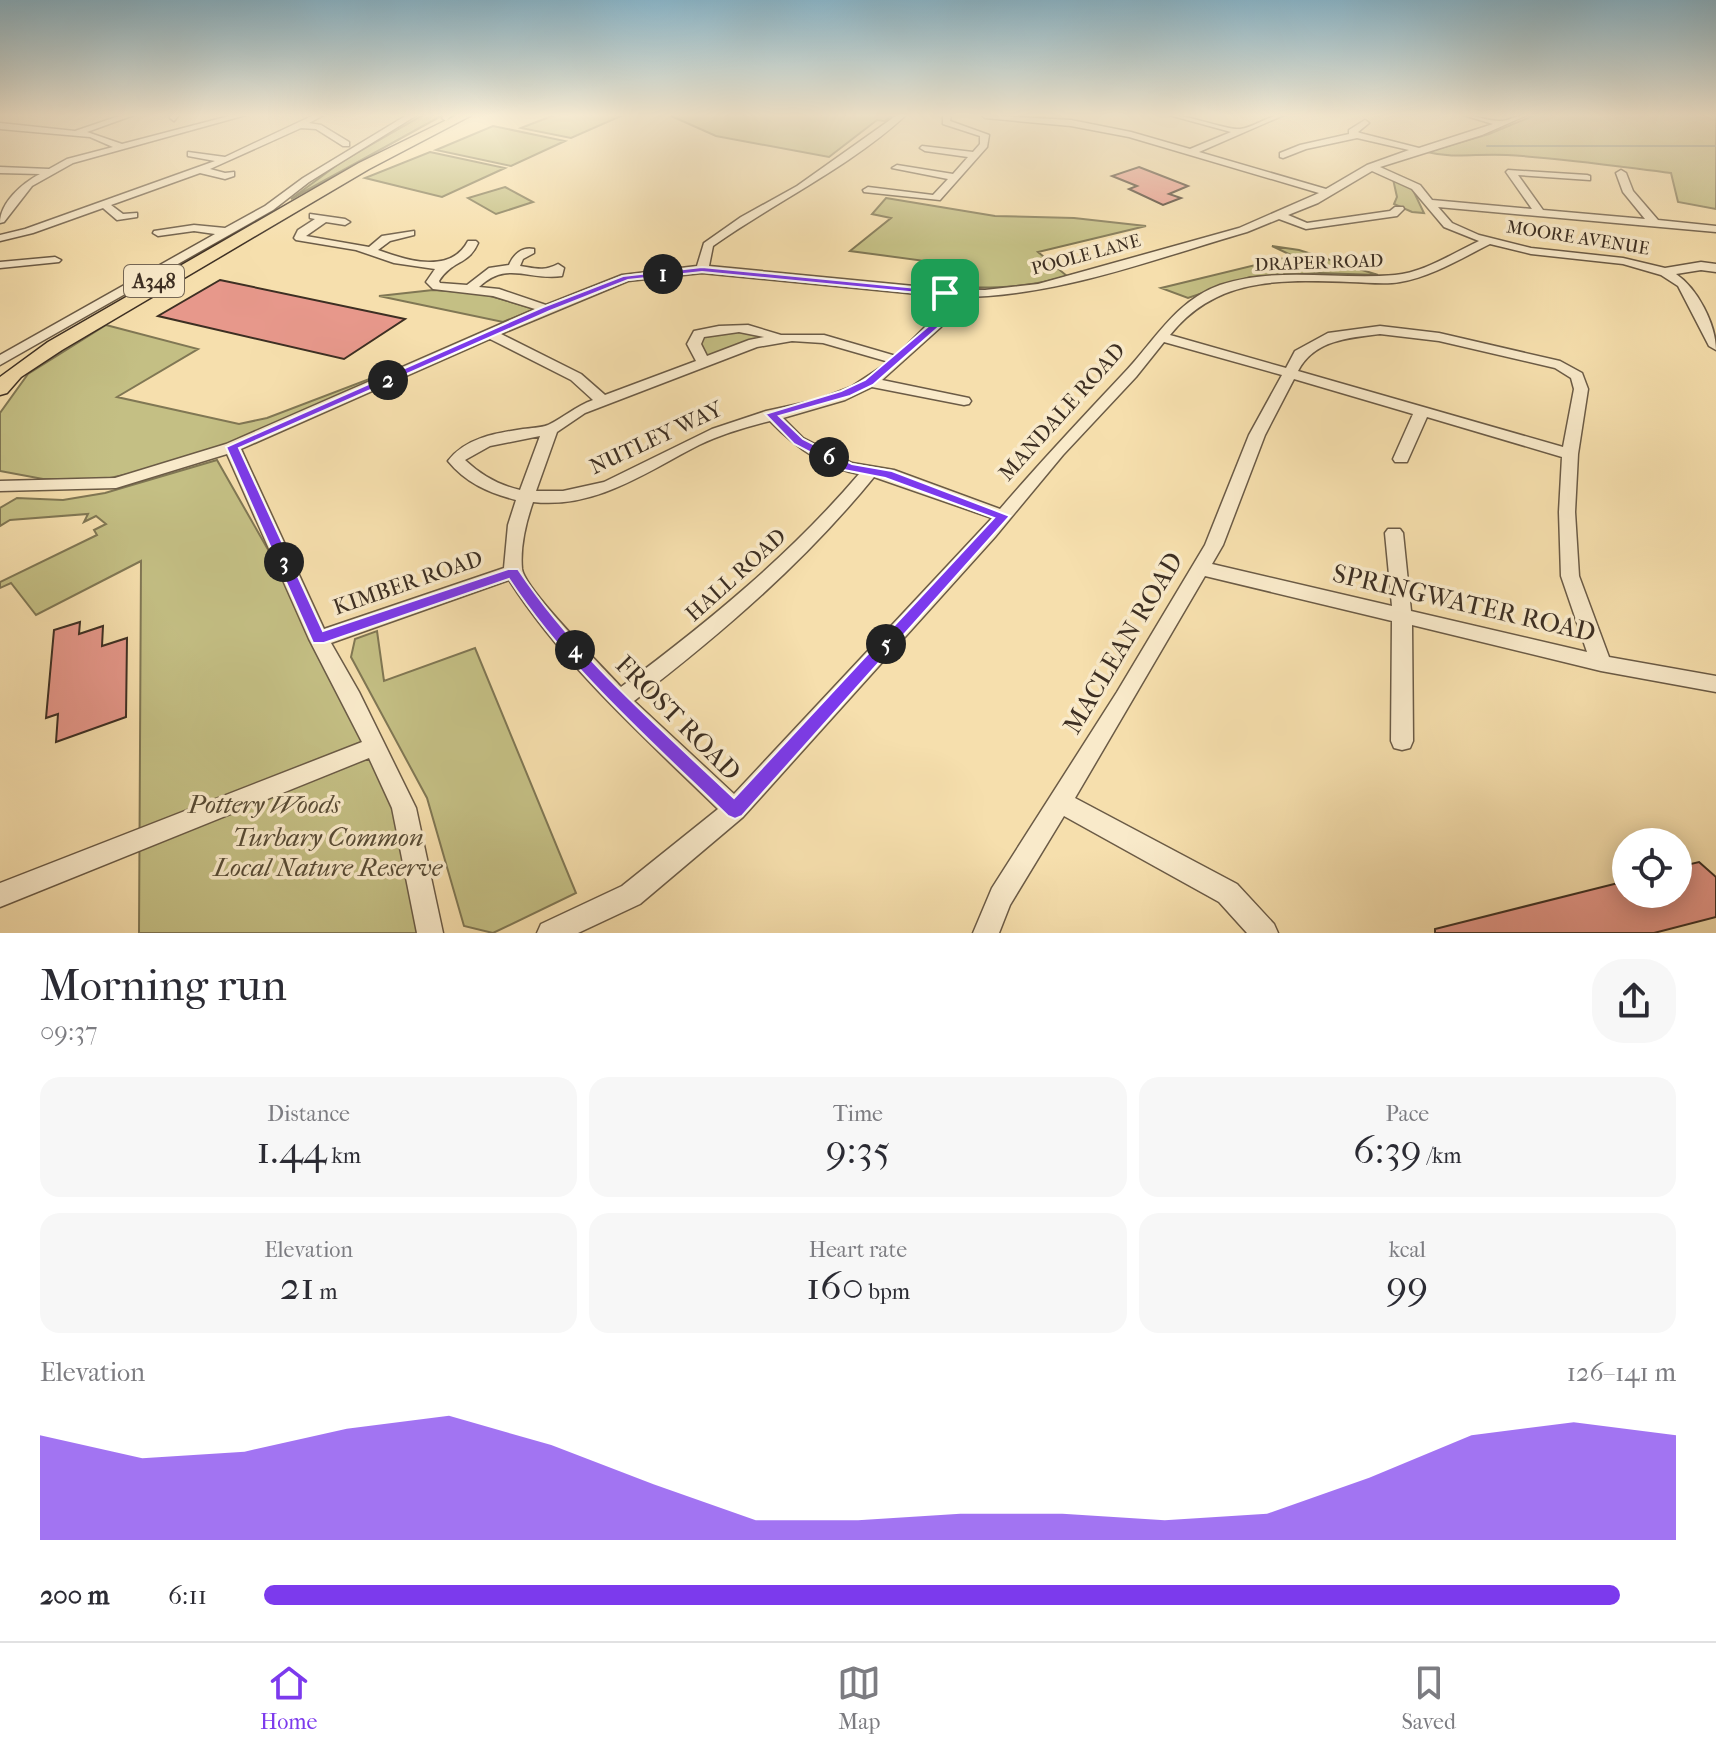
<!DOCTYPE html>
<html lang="en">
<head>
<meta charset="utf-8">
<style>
  body { margin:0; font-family:"IM FELL French Canon",serif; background:#f7f7f7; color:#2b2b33; height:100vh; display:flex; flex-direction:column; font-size:30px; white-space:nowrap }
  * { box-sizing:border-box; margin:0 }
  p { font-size:26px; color:#7c7c81 }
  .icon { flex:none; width:44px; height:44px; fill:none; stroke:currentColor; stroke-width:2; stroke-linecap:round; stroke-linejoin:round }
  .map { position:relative; height:933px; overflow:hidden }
  .details { display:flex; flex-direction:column; background:#fff; flex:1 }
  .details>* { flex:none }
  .controls { position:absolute; left:1612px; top:828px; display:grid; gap:16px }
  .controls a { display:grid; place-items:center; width:80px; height:80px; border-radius:50%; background:#fff; box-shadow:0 4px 20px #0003; font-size:40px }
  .pin { position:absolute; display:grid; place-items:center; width:68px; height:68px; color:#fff; margin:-34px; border-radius:16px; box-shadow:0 4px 12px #0006 }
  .km { position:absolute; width:40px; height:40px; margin:-20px; border-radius:50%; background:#222; color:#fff; font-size:22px; line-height:40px; text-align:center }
  .round { display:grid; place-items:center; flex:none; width:84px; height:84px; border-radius:32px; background:#f7f7f7 }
  .overview { display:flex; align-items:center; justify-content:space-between; height:136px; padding:0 40px }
  h1 { font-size:44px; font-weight:600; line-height:60px }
  .figures { display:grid; grid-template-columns:repeat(3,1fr); gap:12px; height:136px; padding:8px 40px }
  .figures div { display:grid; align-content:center; border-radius:20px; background:#f7f7f7; text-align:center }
  .figures b { font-size:40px; font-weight:600 }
  .figures small { font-size:22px; font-weight:400 }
  .figures p { font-size:22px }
  .chart { height:224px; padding:16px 40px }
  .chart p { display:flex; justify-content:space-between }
  .chart svg { width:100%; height:144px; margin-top:8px; fill:#7c3aed; opacity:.7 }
  ul { padding:0 40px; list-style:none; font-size:26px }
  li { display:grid; grid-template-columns:128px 96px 1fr; align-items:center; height:60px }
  li i { height:20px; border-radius:10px; background:#7c3aed }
  .dock { display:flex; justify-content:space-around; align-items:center; height:112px; border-top:2px solid #e1e1e2; background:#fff; font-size:22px; color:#7c7c81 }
  .dock a { display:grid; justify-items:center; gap:4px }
  .dock .active { color:#7c3aed }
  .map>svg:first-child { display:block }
</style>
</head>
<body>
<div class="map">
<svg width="1716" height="933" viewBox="0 0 1716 933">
  <rect width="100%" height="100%" fill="#f6dfad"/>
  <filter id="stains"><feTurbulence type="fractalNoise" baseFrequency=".0025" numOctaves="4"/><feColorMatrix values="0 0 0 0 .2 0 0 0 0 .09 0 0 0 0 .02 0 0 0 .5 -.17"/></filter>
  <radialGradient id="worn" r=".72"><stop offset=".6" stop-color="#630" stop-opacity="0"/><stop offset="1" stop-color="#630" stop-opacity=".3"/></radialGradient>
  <path fill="#c4bf84" stroke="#807754" stroke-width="2" d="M423,115H443L291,199L341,162Z
    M554,115H623L571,138L521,128Z
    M669,115H892L885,121L877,120L829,157L716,136Z
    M1535,115H1716V209L1678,202L1671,173C1615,166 1562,158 1507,155C1479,153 1454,159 1427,152L1489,134Z
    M493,126L565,141L511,166L436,150Z
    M430,152L505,168L442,197L365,178Z
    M1393,179L1412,188L1424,213L1412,212L1394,204L1397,197Z
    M505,187L533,202L496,214L468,198Z
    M886,198L995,216L1074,218L1146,226L1038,252L1067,276C1024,290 976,288 932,287L940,263L850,251L891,218L872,214Z
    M1272,246L1299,250L1378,275L1319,273L1250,277L1188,298L1161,288L1293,256Z
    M433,290L480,293L535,309L503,322L379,296Z
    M106,325L198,349L117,397L239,424L267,418L377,376L383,379L224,445L138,472L105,479H43L0,471V413L28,374Z
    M735,331L766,337L708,357L702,355L700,338Z
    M217,460L349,692L375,746L430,933H139L141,561L36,615L11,583L0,588V582L97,535L94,530L106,524L96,516L84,522L88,514L10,520L0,526V508L17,498L63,500L105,493Z
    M377,631L384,681L475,648L576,893L493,933L464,926L427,798L351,657L355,639Z"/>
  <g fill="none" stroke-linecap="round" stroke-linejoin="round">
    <path stroke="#778473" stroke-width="2" d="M1487,146H1716"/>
  </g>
  <path fill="#e7988b" stroke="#3d2f23" stroke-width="2" d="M1139,167L1188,186L1169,194L1181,198L1163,205L1129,189L1137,186L1112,176Z
    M220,280L405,319L344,359L158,316Z
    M80,622L79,634L103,626L102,646L127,638L126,717L56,742L58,714L46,718L54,630Z
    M1699,862L1716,877V917L1654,933H1435V929L1626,881V894H1678V867Z"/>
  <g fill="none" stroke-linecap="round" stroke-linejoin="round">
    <defs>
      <path id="minor" d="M122,115H134L87,132L122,144L233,115H246L73,163L32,186L4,222L0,223C0,203 22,183 40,174L0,173V167L49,169L67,159L113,147L90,137L0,129V123L75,131Z
        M171,115H179L174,121L170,118Z
        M314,115H324L309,123L321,125L349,142V146H343L316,129L301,128L210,169L225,173L234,172V176L225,179L200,173L111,205L123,214L137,213V217L117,220L103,208L33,233L0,241V235L25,229L215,161L188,156V152L225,157Z
        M407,115H417L309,182L273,210L0,365V355L215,234L194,231L158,236L153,233L154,231L194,225L225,228L265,206L303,178Z
        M444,115H452L446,121L442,118Z
        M897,115H906C850,167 775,202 713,246L709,266L945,289L985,290L1038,284L1239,228L1319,193L1129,137L1071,126L985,118L981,115L1071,120L1131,132L1190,149L1231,132L1169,115C1190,115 1225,130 1240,129C1256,127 1267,115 1284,115L1199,152L1326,189L1367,165L1409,150L1357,138L1306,149L1283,158L1280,157V153L1300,145L1349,134V130L1365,120L1369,123L1358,132L1360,133L1419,148L1493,124L1463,115C1475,115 1490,122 1502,121C1511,120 1517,115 1527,115L1482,135L1380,167L1420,185L1432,200L1532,209L1506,172L1508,170L1587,175L1590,176V180L1518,175L1543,210L1645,219L1623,192L1616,173L1621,170L1626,173L1633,191L1658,220L1716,226V232L1438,207L1452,223L1479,235L1531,248L1623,258L1665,268L1701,262L1716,264V272L1701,270L1676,274C1697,288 1716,324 1716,350L1709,346L1678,286L1661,275L1623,264L1531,254L1490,244C1462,258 1431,277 1400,282C1384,285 1366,282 1350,282C1281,280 1217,276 1170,335L1286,368L1295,351L1328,333L1380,326L1439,333L1560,361L1582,373L1588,389L1578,454L1575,512L1579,576L1609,657L1716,676V692L1601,671L1412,625L1413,741L1410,748L1402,750L1394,748L1391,741L1392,621L1205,576L1075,798L1237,884L1274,924L1278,933H1247L1219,902L1064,816L1010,905L999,933H973L992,888L1117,692L1205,545L1249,435L1282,375L1164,342L1136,377L1063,455L995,537L743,817L640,904L578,933H537L541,924L622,886L718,809C645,738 565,667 509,580L331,643L359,692L416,808L443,933H417L392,808L369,758L0,907V883L362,742L309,639L227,454L116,488L0,491V481L115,478L226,444L535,309L493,296L433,289L426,282L435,269L394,263L356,250L296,240L294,238L298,230L315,219L310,218V214L345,219L350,222L345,225L326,222L306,236L369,247L382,236L414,231V235L390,241L378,250C408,261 451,274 468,241H476L478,243C469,265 452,260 439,281L440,283L467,285L489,268L509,265C513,255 522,246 534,249V253L523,259L520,266C538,269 544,271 558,264L564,268L562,276C529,281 507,260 479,287L499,289L546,305L622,275L697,266L704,243L741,217L797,186ZM1372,171L1412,189L1444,227L1479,241C1453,253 1423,273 1395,275C1336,280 1277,266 1220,285C1175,301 1154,342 1123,374C1081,419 1040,462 1000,509L894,470L852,463L803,438L783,418L845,400L872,387L964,405L969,404L971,401L969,398L882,380L941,327L947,317L951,297C1052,299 1150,260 1247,232L1279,219L1306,229L1397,216L1404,209L1403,207H1395L1390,211L1307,223L1288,215L1318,203ZM702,273L938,296L935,317L896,356L824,335H781L748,325L719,326L694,331L687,344L696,361L605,395L581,374L501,334L628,281ZM739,332L764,337L749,340L707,356L701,344L704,337ZM1380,334L1439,341L1555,368L1571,378L1574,389L1563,447L1298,371C1314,340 1348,338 1380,334ZM490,339L571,380L593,400C576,406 563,418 548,425C541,428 530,428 523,429C496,433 465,438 448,461C466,483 489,493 516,500L508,525L504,568L324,629L241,449ZM792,341L823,343L889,362L851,387L817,400L766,411L712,429L604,482L563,491H536L557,432L585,413L757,347ZM1294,379L1413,414L1393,459L1395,462H1407L1427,417L1562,457L1559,512L1561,576L1587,652L1411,611L1403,533L1400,529H1388L1385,533L1392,606L1212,564L1223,545L1265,435ZM770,421C794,446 824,468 859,474C789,556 707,623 621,687C603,667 525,590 522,569C520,547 526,522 533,502C596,509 646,472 699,445C722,434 746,427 770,421ZM540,436L520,490C498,485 481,475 465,460L490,446ZM874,477L992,518L734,794L634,701C722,633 804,563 874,477Z
        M943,115H951L950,121L989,135L987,147L940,200L864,192L863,190L868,187L933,195L948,179L892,168L897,165L953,174L968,157L925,151L920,148L922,146L973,152L980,144V136L943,124Z
        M55,257L61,260L59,262L0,268V262Z"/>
      <path id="highway" d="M457,115H472L369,169L62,350L21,377L7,393L0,395V377L48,342L359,163Z"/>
    </defs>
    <use href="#minor" stroke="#6b5b46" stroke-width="3"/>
    <use href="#highway" stroke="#3d2f23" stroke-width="3"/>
    <use href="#minor" fill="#f9eaca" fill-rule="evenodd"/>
    <use href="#highway" fill="#f6dfad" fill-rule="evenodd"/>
  </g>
  <linearGradient id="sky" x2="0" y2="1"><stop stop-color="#8ab8ce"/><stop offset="0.47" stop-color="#fbf1da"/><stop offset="1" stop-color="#fbf1da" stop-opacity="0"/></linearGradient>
  <rect width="1716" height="245" fill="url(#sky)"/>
  <path fill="#7c3aed" stroke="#fff" stroke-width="2" fill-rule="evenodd" d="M702,267L948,291L949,306L940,326L873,385L850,396L779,416L803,439L852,464L892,471L1010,516L742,816L735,819L728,816C652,742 568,669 509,579L324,643H313L226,447L543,307L623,276ZM702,272L939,295L932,323L865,380L841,391L765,414L794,444L844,470L885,478L994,518L734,798C658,726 576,656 518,569H508L323,631L239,448L550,311L628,280Z"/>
  <g text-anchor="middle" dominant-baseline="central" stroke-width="7" stroke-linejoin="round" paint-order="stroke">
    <g font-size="18" fill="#3d2f23" stroke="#f9eaca">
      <text transform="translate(1578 238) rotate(9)">MOORE AVENUE</text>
      <text transform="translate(1086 255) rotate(-15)">POOLE LANE</text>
      <text transform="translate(1319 263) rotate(-2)">DRAPER ROAD</text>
    </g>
    <rect fill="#f9eaca" stroke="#756755" stroke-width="2" x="124" y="265" width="60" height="32" rx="6"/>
    <g font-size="20" font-weight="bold" fill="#3d2f23">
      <text x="154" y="281">A348</text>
    </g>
    <g font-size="22" fill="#3d2f23" stroke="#f9eaca">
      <text transform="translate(1062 412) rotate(-48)">MANDALE ROAD</text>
      <text transform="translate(656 438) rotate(-25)">NUTLEY WAY</text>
      <text transform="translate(736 575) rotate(-42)">HALL ROAD</text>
      <text transform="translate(408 583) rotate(-19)">KIMBER ROAD</text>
    </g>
    <g font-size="26" fill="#3d2f23" stroke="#f9eaca">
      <text transform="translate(1464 603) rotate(13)">SPRINGWATER ROAD</text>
      <text transform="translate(1123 643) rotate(-59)">MACLEAN ROAD</text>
      <text transform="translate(678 718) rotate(45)">FROST ROAD</text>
    </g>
    <g font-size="26" font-style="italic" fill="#584c36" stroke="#f9eaca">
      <text x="264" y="804">Pottery Woods</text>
      <text x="328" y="837">Turbary Common<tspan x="328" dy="30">Local Nature Reserve</tspan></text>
    </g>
  </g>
  <rect width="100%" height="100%" filter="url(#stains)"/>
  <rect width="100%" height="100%" fill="url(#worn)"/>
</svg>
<div class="controls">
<a><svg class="icon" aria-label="locate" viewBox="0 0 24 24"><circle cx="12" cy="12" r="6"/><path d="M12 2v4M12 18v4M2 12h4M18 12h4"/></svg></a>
</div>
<div class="pin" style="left:945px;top:293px;background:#1e9e55"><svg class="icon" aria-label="arrive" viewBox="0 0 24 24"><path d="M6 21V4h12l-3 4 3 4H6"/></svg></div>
<b class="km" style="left:663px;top:274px">1</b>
<b class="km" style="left:388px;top:380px">2</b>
<b class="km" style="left:284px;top:562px">3</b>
<b class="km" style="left:575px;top:650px">4</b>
<b class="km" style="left:886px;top:644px">5</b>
<b class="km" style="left:829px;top:457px">6</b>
</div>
<section class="details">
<div class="overview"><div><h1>Morning run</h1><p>09:37</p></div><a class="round"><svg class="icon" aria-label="share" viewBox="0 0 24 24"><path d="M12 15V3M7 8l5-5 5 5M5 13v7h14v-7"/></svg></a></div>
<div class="figures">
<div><p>Distance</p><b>1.44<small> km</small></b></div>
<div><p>Time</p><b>9:35</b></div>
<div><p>Pace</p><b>6:39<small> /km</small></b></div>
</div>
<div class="figures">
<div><p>Elevation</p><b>21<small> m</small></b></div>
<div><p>Heart rate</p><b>160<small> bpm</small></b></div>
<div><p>kcal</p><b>99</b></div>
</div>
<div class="chart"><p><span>Elevation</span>126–141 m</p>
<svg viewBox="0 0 160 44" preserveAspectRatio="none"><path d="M0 44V12L10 19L20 17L30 10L40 6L50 15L60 27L70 38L80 38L90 36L100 36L110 38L120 36L130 25L140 12L150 8L160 12V44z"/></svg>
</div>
<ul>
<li><b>200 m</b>6:11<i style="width:96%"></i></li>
</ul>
</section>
<nav class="dock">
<a class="active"><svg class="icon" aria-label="home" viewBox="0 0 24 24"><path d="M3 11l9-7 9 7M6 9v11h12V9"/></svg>Home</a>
<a><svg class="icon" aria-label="map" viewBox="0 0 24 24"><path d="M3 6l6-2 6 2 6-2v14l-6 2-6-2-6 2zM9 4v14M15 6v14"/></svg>Map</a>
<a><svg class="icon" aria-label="saved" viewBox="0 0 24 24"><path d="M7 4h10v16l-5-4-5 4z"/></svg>Saved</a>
</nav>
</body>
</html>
